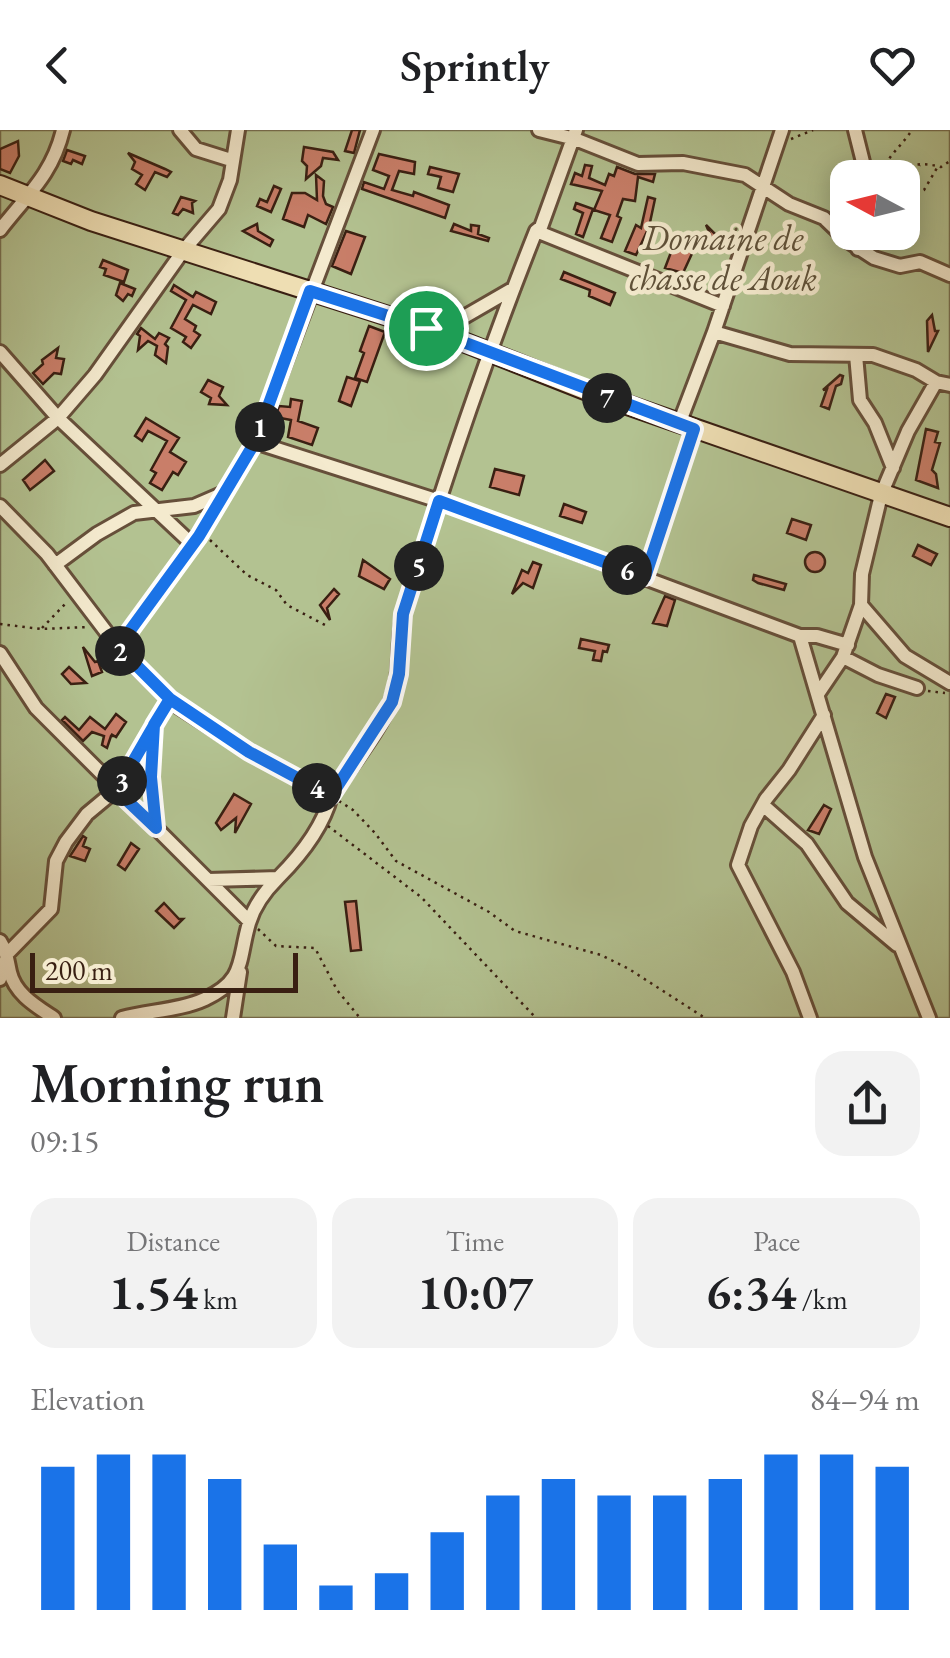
<!DOCTYPE html>
<html lang="en">
<head>
<meta charset="utf-8">
<style>
  body { margin:0; font-family:"EB Garamond",serif; background:#f2f2f2; color:#202124; height:100vh; display:flex; flex-direction:column; font-size:38px; white-space:nowrap }
  * { box-sizing:border-box; margin:0 }
  p { font-size:32px; color:#757577 }
  .icon { flex:none; width:55px; height:55px; fill:none; stroke:currentColor; stroke-width:2; stroke-linecap:round; stroke-linejoin:round }
  .map { position:relative; height:888px; overflow:hidden }
  .panel { display:flex; flex-direction:column; background:#fff; flex:1 }
  .panel>* { flex:none }
  .needle { width:65px; rotate:277deg }
  .fabs { position:absolute; left:830px; top:30px; display:grid; gap:20px }
  .fabs a { display:grid; place-items:center; width:90px; height:90px; border-radius:20px; background:#fff; box-shadow:0 5px 25px #0003; font-size:50px }
  .scale { position:absolute; left:30px; bottom:25px; width:268px; box-sizing:border-box; padding-left:10px; border:5px solid #391f12; border-top:0; font-size:28px; line-height:35px; white-space:nowrap; color:#391f12; -webkit-text-stroke:8px #f4eace; paint-order:stroke }
  .pin { position:absolute; display:grid; place-items:center; width:85px; height:85px; color:#fff; margin:-42px; border:5px solid #fff; border-radius:50%; box-shadow:0 2px 10px #0007 }
  .km { position:absolute; width:50px; height:50px; margin:-25px; border-radius:50%; background:#222; color:#fff; font-size:28px; line-height:50px; text-align:center }
  .round { display:grid; place-items:center; flex:none; width:105px; height:105px; border-radius:30px; background:#f2f2f2 }
  .overview { display:flex; align-items:center; justify-content:space-between; height:170px; padding:0 30px }
  h1 { font-size:55px; font-weight:600; line-height:75px }
  .figures { display:grid; grid-template-columns:repeat(3,1fr); gap:15px; height:170px; padding:10px 30px }
  .figures div { display:grid; align-content:center; border-radius:25px; background:#f2f2f2; text-align:center }
  .figures b { font-size:50px; font-weight:600 }
  .figures small { font-size:28px; font-weight:400 }
  .figures p { font-size:28px }
  .chart { height:280px; padding:20px 30px }
  .chart p { display:flex; justify-content:space-between }
  .chart svg { width:100%; height:180px; margin-top:10px; stroke:#1a73e8; stroke-width:6 }
  header { display:flex; justify-content:space-between; align-items:center; height:130px; padding:0 30px; background:#fff; font-size:45px; font-weight:600 }
  .map>svg:first-child { display:block }
</style>
</head>
<body>
<header><svg class="icon" aria-label="back" viewBox="0 0 24 24"><path d="M15 5l-7 7 7 7"/></svg>Sprintly<svg class="icon" aria-label="heart" viewBox="0 0 24 24"><path d="M12 20l-8-8c-3-5 5-10 8-4 3-6 11-1 8 4z"/></svg></header>
<div class="map">
<svg width="950" height="888" viewBox="0 0 950 888">
  <rect width="100%" height="100%" fill="#eedeb3"/>
  <filter id="stains"><feTurbulence type="fractalNoise" baseFrequency=".002" numOctaves="4"/><feColorMatrix values="0 0 0 0 .2 0 0 0 0 .09 0 0 0 0 .02 0 0 0 .5 -.17"/></filter>
  <radialGradient id="worn" r=".72"><stop offset=".6" stop-color="#630" stop-opacity="0"/><stop offset="1" stop-color="#630" stop-opacity=".3"/></radialGradient>
  <path fill="#b3c291" stroke="#767052" stroke-width="2.5" fill-rule="evenodd" d="M0,0H950V888H0ZM848,48H902V102H848Z"/>
  <path fill="#c97e69" stroke="#391f12" stroke-width="2.5" d="M352,0H360L354,23L345,21Z
    M18,11L19,26L10,43L0,39V19Z
    M304,17L333,22L338,30L323,28L321,36L306,49L307,36L302,31Z
    M67,20L85,26L82,34L73,30L71,34L63,31Z
    M128,23L165,39L171,42L167,47L155,42L145,60L136,54L142,45L132,39L135,32Z
    M379,24L415,32L414,44L399,41L392,60L413,66L414,62L449,75L445,88L362,59L364,52L384,59L389,46L373,40Z
    M585,35L592,36L589,48L605,55L609,44L614,46L617,37L635,44H655L653,52L638,47L635,71L623,69L617,86L621,88L612,112L601,108L610,85L594,80L602,61L571,54L575,43L582,46Z
    M430,37L459,44L453,62L438,58L441,47L428,44Z
    M316,45L324,51L323,66L326,74L333,77L326,94L308,85L304,97L283,89L292,63H305L317,70Z
    M274,56L281,59L271,82L257,76L260,69L267,72Z
    M181,67L195,71L192,73L193,83L183,79L178,85L173,83Z
    M648,67L655,69L649,97L636,125L625,121L636,95L641,98Z
    M576,73L593,79L583,107L576,104L583,83L574,79Z
    M257,94L258,101L273,110L270,116L243,101Z
    M454,94L471,101V95L479,96L478,104L489,108L488,111L451,101Z
    M706,95L721,110L728,106L732,112L718,122Z
    M346,101L365,107L351,144L332,136Z
    M676,109L695,117L683,143L665,138Z
    M103,130L128,140L124,152L104,145L106,139L100,137Z
    M564,142L615,163L610,175L589,166L590,160L561,149Z
    M120,153L135,159L132,166L128,164L123,171L116,165Z
    M174,155L193,167L196,162L216,172L211,184L193,175L185,189L196,196L194,201L200,205L191,218L183,212L186,207L171,198L186,170L171,161Z
    M932,185L935,201H938L928,222L927,191Z
    M369,196L385,202L367,252L355,248L364,223L360,221Z
    M141,198L155,209L159,203L169,208L165,214L168,217L166,233L155,225L157,216L148,211L138,220L140,206L137,204Z
    M58,218L56,228L64,229L61,244L54,243L43,254L33,243L43,234L42,230Z
    M840,245L843,246L841,254L836,256L829,279L821,276L827,259L823,260Z
    M347,247L360,251L351,276L339,271Z
    M208,250L223,257L219,266L227,275L209,274L211,268L201,262Z
    M291,269L302,271L298,291L318,298L312,315L288,307L291,290L275,287L279,276L290,277Z
    M146,288L179,308L170,322L186,332L178,345L173,342L162,360L150,353L156,343L151,340L167,311L148,301L142,311L135,306Z
    M926,299L938,302L935,312L940,313L932,340L936,344L938,358L916,350Z
    M45,330L54,341L30,360L23,350Z
    M495,339L524,346L519,365L490,357Z
    M564,374L586,382L582,393L560,386Z
    M792,389L811,395L806,410L787,403Z
    M918,415L937,424L931,435L913,426Z
    M805 432a10 10 0 1 1 20 0a10 10 0 1 1-20 0Z
    M363,430L390,449L384,459L359,446Z
    M533,432L541,435L533,458L523,453L512,464L522,440L528,443Z
    M754,445L786,454L784,460L758,453L753,450Z
    M334,459L339,464L327,478L330,490L320,475Z
    M665,466L675,470L667,496L653,493Z
    M581,509L609,515L607,522L603,521L601,531L593,530L595,521L579,518Z
    M83,517L95,532L98,531L102,542L92,546Z
    M69,537L86,553L71,554L62,544Z
    M886,564L895,567L886,588L877,583Z
    M116,584L126,592L116,607L111,604L114,606H111L107,618L102,615L104,606L92,602L83,611L62,590L65,587L79,600L90,587L105,599Z
    M234,664L251,674L235,703L236,688L221,700L216,693Z
    M824,675L831,679L819,704L808,700Z
    M83,706L86,708L83,716L90,719L85,731L70,726Z
    M131,713L139,719L125,740L118,735Z
    M356,771L361,820L351,821L345,772Z
    M164,773L179,789H183L174,798L156,781Z"/>
  <g fill="none" stroke-linecap="round" stroke-linejoin="round">
    <defs>
      <path id="minor" d="M180,0L196,19L231,30
        M539,0L575,9L638,34L683,33L745,45L789,74L824,88L848,111L874,128L900,136L920,132L950,145
        M855,0L867,48
        M0,100C27,65 52,45 63,0
        M536,101L723,176
        M858,119L865,102
        M438,202L514,158
        M714,202L790,224L873,225L916,240L936,252
        M0,222L58,288L193,415
        M856,225L860,270L875,293L893,338
        M679,294L714,202L782,0
        M255,312L439,371L800,506L865,727L929,888
        M0,335L58,288L95,245L183,121L219,79L230,50L238,0
        M0,376L47,424L123,524L176,575L249,622L331,666C349,638 381,599 392,569C403,539 396,508 405,478C444,351 487,224 536,101L541,97L576,0
        M55,435L97,404L134,383L194,376L224,363
        M645,447L694,299
        M861,475L905,526L950,553
        M800,506H817L848,515
        M117,517L199,406L255,312L373,0
        M0,523L36,578L249,791
        M917,558L878,545L843,527L861,475L862,444L881,365L908,301L936,252L950,255
        M818,564L843,527
        M154,597L151,647L155,697
        M763,675L807,714L847,773L897,815
        M208,750L278,748C300,726 323,697 331,666
        M0,811C7,822 7,829 10,842C15,864 36,876 54,888
        M0,849L8,823L51,779L56,731L66,712L87,684L117,659L170,569
        M122,888C148,881 181,880 205,869C246,850 238,830 249,793C254,776 265,761 278,748
        M233,888L240,842
        M810,888L793,842L738,735L751,696L766,669L789,640L824,585"/>
      <path id="major" d="M0,55L91,91L438,202L590,262L950,387"/>
    </defs>
    <use href="#minor" stroke="#664f3a" stroke-width="18"/>
    <use href="#major" stroke="#391f12" stroke-width="22"/>
    <path stroke="#391f12" stroke-width="2.5" stroke-dasharray="2.5 5" stroke-linecap="butt" d="M791,9L813,0
      M879,48C885,28 901,17 912,0
      M883,48C902,35 919,31 941,37L950,31
      M902,50L920,35
      M902,66L924,60L937,38
      M210,410L247,445L276,460L287,475L325,495
      M0,494L41,499L88,497
      M42,498L68,471
      M928,561L945,563
      M339,671L353,680L375,703L396,731L489,782L515,801L601,825L629,839L705,888
      M328,696L421,767L536,888
      M258,799L276,816L315,818L337,860L360,888"/>
    <use href="#minor" stroke="#f4eace" stroke-width="12"/>
    <use href="#major" stroke="#eedeb3" stroke-width="18"/>
  </g>
  <g fill="none" stroke-linecap="round" stroke-linejoin="round">
    <defs>
      <path id="route" d="M426,198L310,161L255,312L199,406L118,517L170,569L154,595L151,647L156,698L116,660C135,630 151,599 170,569L249,622L331,666L392,572L399,544L403,484L439,371L645,447L694,299L426,198"/>
    </defs>
    <use href="#route" stroke="#fff" stroke-width="20"/>
    <use href="#route" stroke="#1a73e8" stroke-width="12"/>
  </g>
  <g text-anchor="middle" dominant-baseline="central" stroke-width="9" stroke-linejoin="round" paint-order="stroke">
    <g font-size="35" font-style="italic" fill="#5e5038" stroke="#f4eace">
      <text x="723" y="107">Domaine de<tspan x="723" dy="40">chasse de Aouk</tspan></text>
    </g>
  </g>
  <rect width="100%" height="100%" filter="url(#stains)"/>
  <rect width="100%" height="100%" fill="url(#worn)"/>
</svg>
<div class="fabs">
<a><svg class="needle" viewBox="-14 -14 28 28"><path d="M0-13l5 13h-10z" fill="#e53935"/><path d="M0 13l5-13h-10z" fill="#757577"/></svg></a>
</div>
<div class="scale">200 m</div>
<div class="pin" style="left:426px;top:198px;background:#1e9e55"><svg class="icon" aria-label="arrive" viewBox="0 0 24 24"><path d="M6 21V4h12l-3 4 3 4H6"/></svg></div>
<b class="km" style="left:260px;top:297px">1</b>
<b class="km" style="left:120px;top:521px">2</b>
<b class="km" style="left:122px;top:651px">3</b>
<b class="km" style="left:317px;top:658px">4</b>
<b class="km" style="left:419px;top:436px">5</b>
<b class="km" style="left:627px;top:440px">6</b>
<b class="km" style="left:607px;top:268px">7</b>
</div>
<section class="panel">
<div class="overview"><div><h1>Morning run</h1><p>09:15</p></div><a class="round"><svg class="icon" aria-label="share" viewBox="0 0 24 24"><path d="M12 15V3M7 8l5-5 5 5M5 13v7h14v-7"/></svg></a></div>
<div class="figures">
<div><p>Distance</p><b>1.54<small> km</small></b></div>
<div><p>Time</p><b>10:07</b></div>
<div><p>Pace</p><b>6:34<small> /km</small></b></div>
</div>
<div class="chart"><p><span>Elevation</span>84–94 m</p>
<svg viewBox="0 0 160 44" preserveAspectRatio="none"><path d="M5 44V9M15 44V6M25 44V6M35 44V12M45 44V28M55 44V38M65 44V35M75 44V25M85 44V16M95 44V12M105 44V16M115 44V16M125 44V12M135 44V6M145 44V6M155 44V9"/></svg>
</div>
</section>
</body>
</html>
